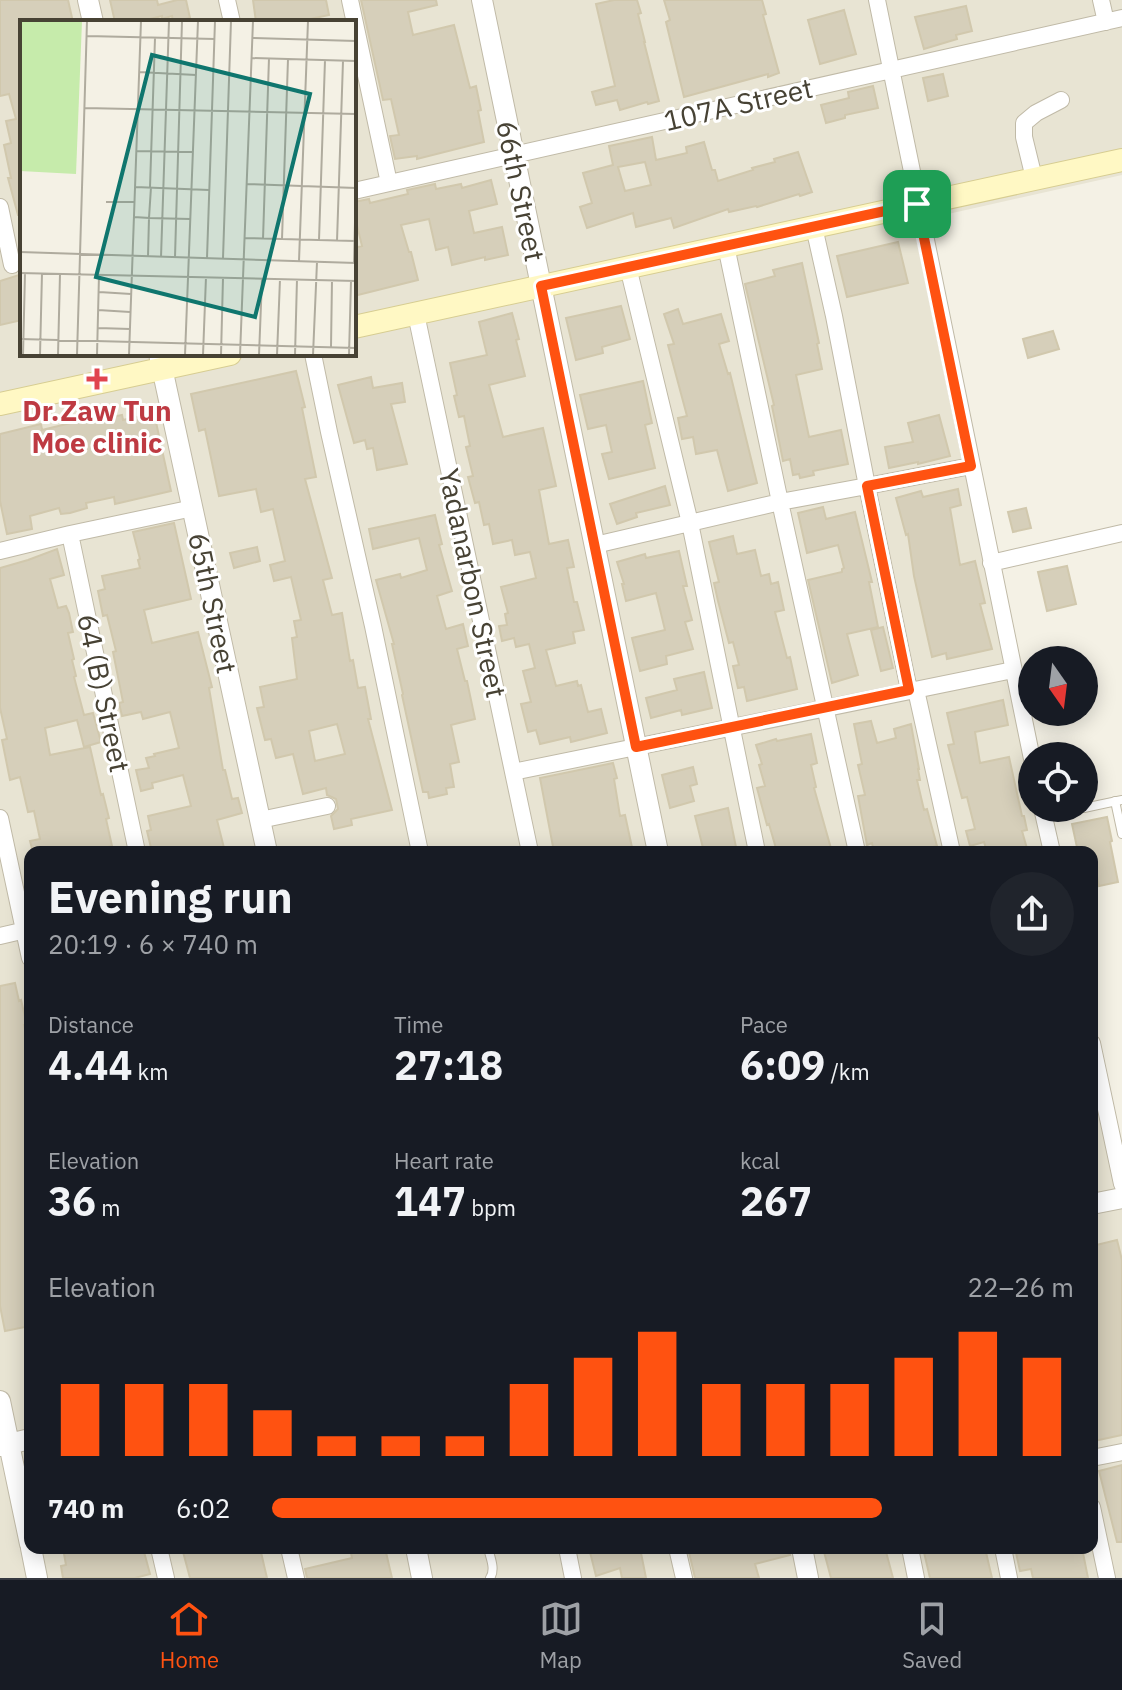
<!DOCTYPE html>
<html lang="en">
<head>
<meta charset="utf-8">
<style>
  body { margin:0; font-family:"IBM Plex Sans",sans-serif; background:#20242c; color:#f1f3f6; height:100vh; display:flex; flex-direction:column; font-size:30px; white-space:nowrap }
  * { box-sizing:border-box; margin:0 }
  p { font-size:26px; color:#9ea1a6 }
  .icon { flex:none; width:44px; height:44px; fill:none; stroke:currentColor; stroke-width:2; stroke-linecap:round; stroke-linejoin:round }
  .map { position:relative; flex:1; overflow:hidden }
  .details { position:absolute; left:24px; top:846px; width:1074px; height:708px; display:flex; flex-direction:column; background:#171b24; border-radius:16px; box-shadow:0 4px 20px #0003 }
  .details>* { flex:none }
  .needle { width:52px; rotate:166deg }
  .buttons { position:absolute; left:1018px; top:646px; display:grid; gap:16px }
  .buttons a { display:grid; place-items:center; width:80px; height:80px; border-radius:50%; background:#171b24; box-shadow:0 4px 20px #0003; font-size:40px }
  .pin { position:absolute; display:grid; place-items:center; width:68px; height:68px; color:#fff; margin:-34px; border-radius:16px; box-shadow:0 4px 12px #0006 }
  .round { display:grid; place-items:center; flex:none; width:84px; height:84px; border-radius:42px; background:#20242c }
  .headline { display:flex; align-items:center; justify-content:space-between; height:136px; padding:0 24px }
  h1 { font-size:44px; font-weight:700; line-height:60px }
  .stats { display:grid; grid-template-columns:repeat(3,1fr); gap:12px; height:136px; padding:8px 24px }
  .stats div { display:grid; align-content:center }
  .stats b { font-size:40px; font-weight:700 }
  .stats small { font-size:22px; font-weight:400 }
  .stats p { font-size:22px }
  .chart { height:224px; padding:16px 24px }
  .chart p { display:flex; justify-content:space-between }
  .chart svg { width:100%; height:144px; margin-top:8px; stroke:#ff5211; stroke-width:6 }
  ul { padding:0 24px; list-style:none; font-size:26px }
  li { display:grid; grid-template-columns:128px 96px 1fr; align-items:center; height:60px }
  li i { height:20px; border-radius:10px; background:#ff5211 }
  .dock { display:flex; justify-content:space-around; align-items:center; height:112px; border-top:2px solid #363941; background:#171b24; font-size:22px; color:#9ea1a6 }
  .dock a { display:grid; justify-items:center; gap:4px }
  .dock .current { color:#ff5211 }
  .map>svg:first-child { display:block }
</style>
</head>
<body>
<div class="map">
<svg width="1122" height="1578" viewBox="0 0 1122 1578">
  <rect width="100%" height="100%" fill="#f4f1e5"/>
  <path fill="#e8e4d3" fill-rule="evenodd" d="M0,0H1122V175L917,221L1032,766V808H1041L1050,852H30V1548H1092V1048L1122,1189V1578H0ZM22,22H354V354H22Z"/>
  <path fill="#d6cfba" stroke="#d1c8ad" stroke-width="2" fill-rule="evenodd" d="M0,0H68L73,22H22V215H18L8,178H11L4,145L11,143L6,121L16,119L9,94L0,96Z
    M110,0H157L158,5L177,0H186L190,18L173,22L172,16L162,19V16L138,22H115Z
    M253,0H326L329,15L296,22H256Z
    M361,0H436L437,5L408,12L413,35L454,25L470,88L476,86L481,110L478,111L484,142L417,159V156L395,159L390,136L399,135L391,99L383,100Z
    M614,0H637L641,13L638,14L645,42H644L659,101L648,104L647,102L620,110L617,100L596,105L592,92L615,86L596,4Z
    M664,0H762L766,14L763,15L779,73L768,77V74L684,97L666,22L670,20Z
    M966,6L972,31L956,35L957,39L924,49L915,17Z
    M844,10L856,54L820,64L808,20Z
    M943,74L948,96L928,101L923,78Z
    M873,86L878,108L845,115V118L826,123L821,105L849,98L848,92Z
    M652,137L656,160L687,153L686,147L704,142L712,170H715L718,181L753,170L752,168L775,162L774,159L798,152L812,192L800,196L799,194L757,207L756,206L729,212L728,209L674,228L671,218L636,227L633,213L587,228L580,207L592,203L583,173L613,165L609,146ZM645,162L651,185L625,191L618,167Z
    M491,180L497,204L469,211L474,233L502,227L508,255L485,260V257L452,265L448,247L436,250L429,219L401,225L409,252H411L418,280L354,296V248L362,246L354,213V202L369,199L370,203L408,194L407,190L435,184L436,189L461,184L462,188Z
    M898,242L908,283L847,297L837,256Z
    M802,263L819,343L817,344L822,369L796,375L809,437L841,430L848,464L813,471L814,475L800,478L799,474L793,475L790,459L783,461L772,406L774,405L745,284L775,276L773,270Z
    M22,274V320L0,325V281Z
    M621,306L630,339L602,347L603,353L576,360L566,318Z
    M678,309L683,324L721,314L729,341L719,344L728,374L730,373L757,483L728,491L717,450L696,454L693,437L682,439L678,418L687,416L668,345L674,344L664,314Z
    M512,313L519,339L516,340L525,376L489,385L503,437L543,428L556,486L539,490L549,544L568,540L574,567L567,568L574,602H577L584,630L573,632L575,643L546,650L556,686L577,681L578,686L581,685L588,712L601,709L607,733L571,742L570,737L540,744L536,730L528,732L521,704L531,702L523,671L535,668L529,644L516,647L514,638L502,641L499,626L507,625L505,614L508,613L501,587L536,578L530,552L515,555L512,540L493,544L489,524L484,525L479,502L475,503L468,477L473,476L466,447L470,446L464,416L459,417L454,396L457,395L450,363L487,355L479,322Z
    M1053,331L1059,349L1028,358L1023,339Z
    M296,371L305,407L302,408L316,477L305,479L332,578L323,580L332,615L342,613L350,661L353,660L358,688L365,687L371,719H368L392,810L351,819L352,825L334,829L331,816L338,809L336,799L327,795L326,788L303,794L293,754L276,758L271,739L265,740L257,708L264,707L260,687L297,679L292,638L297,637L294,621L301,620L291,577L274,581L270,565L285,561L273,509L261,512L256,489L219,496L205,429L199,431L191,394ZM337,724L345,754L315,761L309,731Z
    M371,377L373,388L402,383L405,402L391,404L407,464L377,470L373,448L367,449L365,440L354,443L338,385Z
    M643,381L652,423L645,425L655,468L609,479L602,454L612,452L606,425L588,429L580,395Z
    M154,413L171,491L115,504L114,497L86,503L87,508L70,513L61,514L59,508L30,516L32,529L7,534L0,501V434L41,424L42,430L91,418L92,421L122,415L123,420Z
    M939,415L950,456L918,464V462L889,468L885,447L913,442L908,423Z
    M665,486L670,505L636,513L637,517L617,524L610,504Z
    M958,489L961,505L950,508L960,565L975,561L985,603L980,604L992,649L947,659L946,653L932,657L914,576L908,534L906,535L896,498L921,491L923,497Z
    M823,507L826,519L855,512L872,582H869L878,627L847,634L858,675L832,683L808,580L842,572V569L844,568L838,545L807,553L798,513Z
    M1026,508L1031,528L1013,532L1008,512Z
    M435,515L442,544L439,545L452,591L437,596L446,629L463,624L468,646L457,649L465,681H467L475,719L451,725L459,762L450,764L454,787L446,788L447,794L429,798L428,792H423L402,695L403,694L392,644H394L376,580L400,574L401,578L427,570L419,538L373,549L369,529Z
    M174,523L191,599L144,610L152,643L198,632L212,687L209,688L223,770H225L232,799L238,798L242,813L217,820L225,852H152L147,831L151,830L148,816L191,806L183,775L152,783L153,788L141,791L136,770L149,768L146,758L155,756L154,754L179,748L170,712L143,719L141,712L122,716L119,703L123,702L113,652L116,651L107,615L103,616L98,591L105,589L102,576L140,568L138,560L140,559L133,532Z
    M733,536L737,554L755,550L761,576L769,574L771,584L778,582L784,610L775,612L787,658L790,657L797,689L747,701L744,687L738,688L733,666L739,665L733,642L729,643L718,601L714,583L719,582L709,542Z
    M257,547L260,561L234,568L230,553Z
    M57,549L64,575L50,579L58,608L66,606L69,613L73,632L68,633L74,659L72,660L76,676L74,677L84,715L93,713L101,742L84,747L77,720L45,728L50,755L90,747L101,795L103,794L109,818L106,819L112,846L100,849L101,852H33L30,841L40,839L34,811L28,812L20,777L10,780L2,740L7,739L0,708V568L28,560Z
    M679,551L687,586H683L692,620L685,622L693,649L666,656L667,664L640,671L632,638L665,630L656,593L626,601L622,584H624L617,562L645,554L646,558Z
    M1067,566L1076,604L1047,611L1038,572Z
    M883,627L893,668L881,671L871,630Z
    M704,672L712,708L682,715L681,710L651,718L646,698L677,690L674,679Z
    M1003,700L1008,725L975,732L980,763L1009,757L1022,816H1024L1027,830L1022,831L1028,852H987L984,842L970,846L966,831L975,829L967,797L962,798L948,745L954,744L947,713Z
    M871,721L877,743L896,738L894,729L911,724L919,769H918L920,780H917L924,810L927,809L937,846L913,852H874L872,843L867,845L858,796L865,795L858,765L862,764L854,724Z
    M811,734L817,763L811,765L816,787L814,788L832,852H777L769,824L767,825L757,788L765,786L759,765L762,764L756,745L776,739L777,741Z
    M613,763L617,778L614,779L620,816L625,815L633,852H554L540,778Z
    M693,767L697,784L690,786L694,801L670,808L662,775Z
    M728,808L737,852H704L695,816Z
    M1107,817L1112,841L1110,842L1118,882L1099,886L1097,877L1092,878V852H1078L1072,824Z
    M15,983L19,1001L21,1000L27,1025H24L30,1049V1326L5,1331L0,1306V986Z
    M1117,1240L1122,1260V1435L1094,1441L1092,1431V1246Z
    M1122,1465V1542H1117L1099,1471Z
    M63,1548H143L150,1574L135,1578H63L61,1566L66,1565Z
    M182,1548H260L267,1578H190Z
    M350,1548H385L392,1578H307L305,1569L352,1558Z
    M589,1548H640L646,1578H622L620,1568L596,1576Z
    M688,1548H789L790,1555L755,1564L759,1578H695Z
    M823,1548H885L893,1578H831Z
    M923,1548H985L992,1578H930Z
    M1015,1548H1082L1088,1578H1033L1031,1569L1020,1571Z"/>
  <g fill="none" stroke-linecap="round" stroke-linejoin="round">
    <defs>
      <path id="service" d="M1115,801L1122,834
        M1084,808L1122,800
        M488,1548C490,1557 496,1569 490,1578"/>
      <path id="minor" d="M227,0L232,22
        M350,0L389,183
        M877,0L1032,759
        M1101,0L1106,22
        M1034,178L1024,137V123L1036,113L1061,100
        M354,191L1122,18
        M0,207L12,265
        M814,227L834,316L867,486L971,466
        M726,246L780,502L857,852
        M628,267L690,523L757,852
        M416,314L530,852
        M313,354L329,432L373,626L420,852
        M70,534L137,852
        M595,545L780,502L867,486L909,690
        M0,551L70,534L193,508
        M991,563L1122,533
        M916,690L952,852
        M513,772L1013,670
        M1042,808L1052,852
        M0,818L30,958
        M260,820L327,806
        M0,936L30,929
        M1092,1043L1122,1184
        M1092,1458L1122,1452
        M1092,1507L1107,1578
        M159,1548L166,1578
        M289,1548L296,1578
        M567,1548L573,1578
        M677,1548L684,1578
        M910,1548L916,1578
        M1003,1548L1009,1578"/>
      <path id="tertiary" d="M88,0L93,22
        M482,0L658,852
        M159,354L267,852
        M1092,1204L1122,1198
        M0,1401L30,1544
        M0,1446L30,1439
        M31,1548L37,1578
        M416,1548L422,1578
        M802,1548L808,1578"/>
      <path id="secondary" d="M354,327L1122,160
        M0,404L230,354"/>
    </defs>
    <use href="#service" stroke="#c0baa7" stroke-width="10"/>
    <use href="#minor" stroke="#c0baa7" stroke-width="18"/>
    <use href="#tertiary" stroke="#c0baa7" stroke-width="22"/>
    <use href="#secondary" stroke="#d7cd92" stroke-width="24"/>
    <use href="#service" stroke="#fff" stroke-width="8"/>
    <use href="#minor" stroke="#fff" stroke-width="16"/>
    <use href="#tertiary" stroke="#fff" stroke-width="20"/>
    <use href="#secondary" stroke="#fff8c4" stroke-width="22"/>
  </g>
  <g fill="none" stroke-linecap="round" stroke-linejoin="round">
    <defs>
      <path id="route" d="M917,204L971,466L867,486L909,690L636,747L541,286Z"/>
    </defs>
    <use href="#route" stroke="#fff" stroke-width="16"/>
    <use href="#route" stroke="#ff5211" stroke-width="10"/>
  </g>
  <path fill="#e0444e" stroke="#fff" stroke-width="3" d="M93 367h8v8h8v8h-8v8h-8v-8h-8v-8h8z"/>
  <g text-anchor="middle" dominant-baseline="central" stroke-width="6" stroke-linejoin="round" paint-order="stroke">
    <g font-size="28" fill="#474234" stroke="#fff">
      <text transform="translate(738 104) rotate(-13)">107A Street</text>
      <text transform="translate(521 191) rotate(78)">66th Street</text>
      <text transform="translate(473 583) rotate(78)">Yadanarbon Street</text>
      <text transform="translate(213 603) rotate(78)">65th Street</text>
      <text transform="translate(104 693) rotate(78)">64 (B) Street</text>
    </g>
    <g font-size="28" font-weight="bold" fill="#be3a42" stroke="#fff">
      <text x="97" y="410">Dr.Zaw Tun<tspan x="97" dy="32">Moe clinic</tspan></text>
    </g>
  </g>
  <g transform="translate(20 20)">
    <rect width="336" height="336" fill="#f4f1e5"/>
    <path d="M0,1H62L56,154L0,151Z" fill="#c6ebab"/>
    <path fill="none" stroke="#afab9e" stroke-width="2" d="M309,1H336M67,16L195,19M232,18L336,21M231,38L336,41M119,52L176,55M65,88L336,94M117,131L173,132M227,164L336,168M115,167L189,170M130,167L135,18M131,167L129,198L170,199M86,182H115M114,197L129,198L128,236M225,218L335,221M243,219L249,38M262,219L268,39M299,220L305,40M317,221L323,41M0,232L336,243M141,237L149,1M155,237L162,1M187,238L195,1M203,238L211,1M279,241L288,1M334,243L336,162M0,253L336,261M79,272L111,274M78,290L110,292M78,308L110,309M0,319L336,328M311,327L312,260M3,335L5,253M20,335L22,253M38,335L40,254M57,335L67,1M77,335L79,255M109,335L121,1M165,335L178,1M183,335L186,257M201,335L203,258M220,335L233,1M239,335L242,259M257,335L260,259M275,335L277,259M293,335L297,242M329,335L331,261"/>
    <path fill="#0f766e" fill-opacity="0.15" stroke="#0f766e" stroke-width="4" d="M132,35L290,74L235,297L76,257Z"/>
    <rect width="336" height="336" fill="none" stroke="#474234" stroke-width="4"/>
  </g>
</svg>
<div class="buttons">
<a><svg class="needle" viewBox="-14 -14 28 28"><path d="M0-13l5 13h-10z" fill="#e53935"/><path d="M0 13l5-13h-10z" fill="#9ea1a6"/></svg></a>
<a><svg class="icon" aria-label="locate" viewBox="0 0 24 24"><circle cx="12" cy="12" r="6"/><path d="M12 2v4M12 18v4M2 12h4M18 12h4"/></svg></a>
</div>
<div class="pin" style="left:917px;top:204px;background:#1e9e55"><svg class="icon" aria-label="arrive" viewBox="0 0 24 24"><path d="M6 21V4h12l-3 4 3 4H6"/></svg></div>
<section class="details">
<div class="headline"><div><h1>Evening run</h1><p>20:19 · 6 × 740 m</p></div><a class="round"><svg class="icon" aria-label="share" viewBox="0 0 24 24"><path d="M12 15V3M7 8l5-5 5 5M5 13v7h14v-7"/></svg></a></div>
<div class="stats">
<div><p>Distance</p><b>4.44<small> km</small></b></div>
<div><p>Time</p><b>27:18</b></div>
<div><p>Pace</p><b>6:09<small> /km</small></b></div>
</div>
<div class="stats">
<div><p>Elevation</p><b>36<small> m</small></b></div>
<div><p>Heart rate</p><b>147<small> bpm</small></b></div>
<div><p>kcal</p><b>267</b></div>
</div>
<div class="chart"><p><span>Elevation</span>22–26 m</p>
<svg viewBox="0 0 160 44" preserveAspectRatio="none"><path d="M5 44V22M15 44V22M25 44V22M35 44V30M45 44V38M55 44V38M65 44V38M75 44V22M85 44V14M95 44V6M105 44V22M115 44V22M125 44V22M135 44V14M145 44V6M155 44V14"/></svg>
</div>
<ul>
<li><b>740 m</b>6:02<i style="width:76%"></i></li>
</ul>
</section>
</div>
<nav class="dock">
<a class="current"><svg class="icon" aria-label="home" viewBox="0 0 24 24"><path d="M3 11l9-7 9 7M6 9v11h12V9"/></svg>Home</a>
<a><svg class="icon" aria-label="map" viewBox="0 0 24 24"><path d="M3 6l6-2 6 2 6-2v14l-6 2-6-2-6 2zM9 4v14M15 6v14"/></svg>Map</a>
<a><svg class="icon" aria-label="saved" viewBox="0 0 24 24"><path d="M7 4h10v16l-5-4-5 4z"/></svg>Saved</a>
</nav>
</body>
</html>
